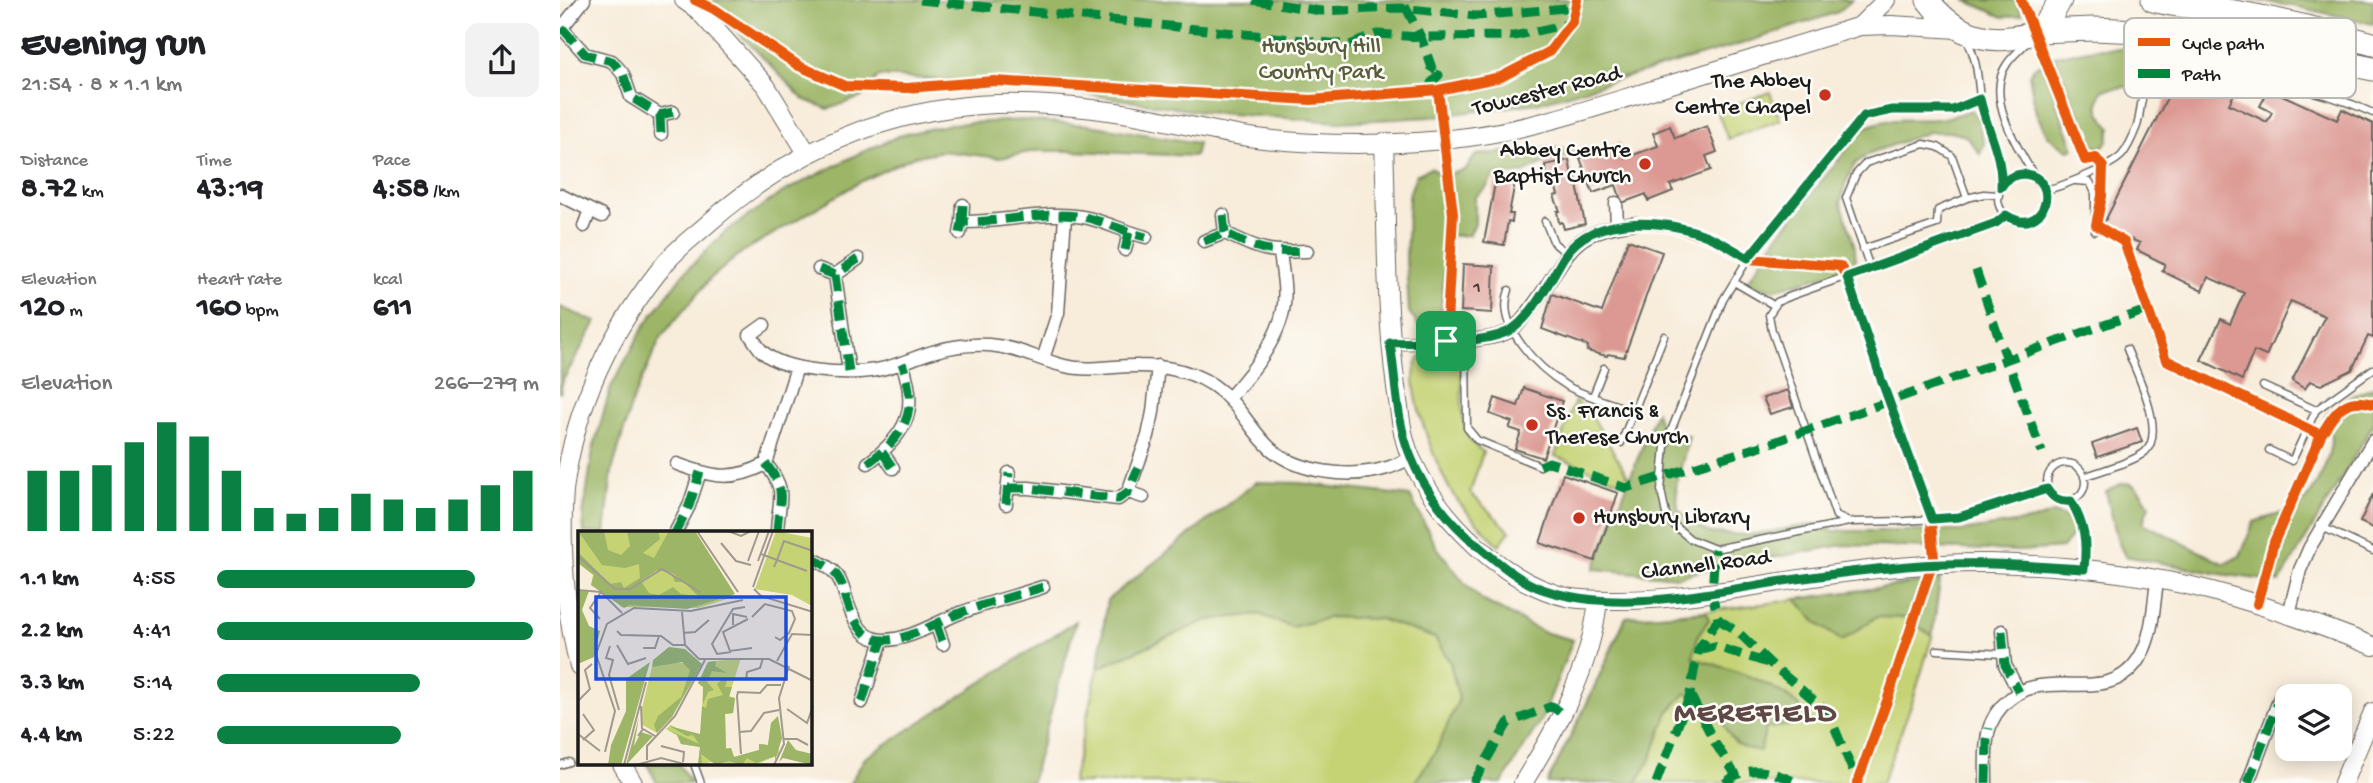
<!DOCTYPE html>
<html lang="en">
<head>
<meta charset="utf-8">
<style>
  body { margin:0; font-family:"Gochi Hand",sans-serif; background:#f2f2f2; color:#202124; height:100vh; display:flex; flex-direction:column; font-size:26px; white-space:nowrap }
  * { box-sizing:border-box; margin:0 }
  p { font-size:23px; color:#757577 }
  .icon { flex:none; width:38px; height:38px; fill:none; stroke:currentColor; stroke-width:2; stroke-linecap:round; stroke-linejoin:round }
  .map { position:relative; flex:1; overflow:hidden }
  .details { display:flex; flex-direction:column; background:#fff; width:560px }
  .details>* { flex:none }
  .fabs { position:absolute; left:1715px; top:684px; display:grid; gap:14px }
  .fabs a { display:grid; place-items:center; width:77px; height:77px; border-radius:14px; background:#fff; box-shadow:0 4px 18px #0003; font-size:35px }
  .pin { position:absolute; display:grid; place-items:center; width:60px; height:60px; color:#fff; margin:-30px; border-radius:14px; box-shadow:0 4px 10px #0006 }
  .round { display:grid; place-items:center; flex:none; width:74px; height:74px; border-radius:14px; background:#f2f2f2 }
  .head { display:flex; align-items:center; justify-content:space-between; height:119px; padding:0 21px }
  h1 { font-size:38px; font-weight:800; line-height:52px }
  .metrics { display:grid; grid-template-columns:repeat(3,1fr); gap:10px; height:119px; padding:7px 21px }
  .metrics div { display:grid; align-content:center }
  .metrics b { font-size:30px; font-weight:800 }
  .metrics small { font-size:19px; font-weight:400 }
  .metrics p { font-size:19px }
  .chart { height:196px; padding:14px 21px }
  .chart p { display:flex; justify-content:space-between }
  .chart svg { width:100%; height:126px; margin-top:7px; stroke:#0b8043; stroke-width:6 }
  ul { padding:0 21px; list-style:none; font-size:23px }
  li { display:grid; grid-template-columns:112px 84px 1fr; align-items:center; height:52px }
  li i { height:18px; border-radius:9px; background:#0b8043 }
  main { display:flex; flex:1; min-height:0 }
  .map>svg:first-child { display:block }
</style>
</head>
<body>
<main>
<section class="details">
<div class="head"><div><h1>Evening run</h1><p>21:54 · 8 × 1.1 km</p></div><a class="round"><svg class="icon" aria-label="share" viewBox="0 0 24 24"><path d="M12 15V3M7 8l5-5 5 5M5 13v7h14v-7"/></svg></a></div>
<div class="metrics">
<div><p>Distance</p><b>8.72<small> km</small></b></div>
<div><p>Time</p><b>43:19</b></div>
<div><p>Pace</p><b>4:58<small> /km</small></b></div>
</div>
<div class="metrics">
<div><p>Elevation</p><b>120<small> m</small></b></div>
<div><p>Heart rate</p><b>160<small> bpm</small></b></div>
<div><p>kcal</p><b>611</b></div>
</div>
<div class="chart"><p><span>Elevation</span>266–279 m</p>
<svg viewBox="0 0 160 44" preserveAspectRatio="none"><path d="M5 44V23M15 44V23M25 44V21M35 44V13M45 44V6M55 44V11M65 44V23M75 44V36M85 44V38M95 44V36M105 44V31M115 44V33M125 44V36M135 44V33M145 44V28M155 44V23"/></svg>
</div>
<ul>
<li><b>1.1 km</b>4:55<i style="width:80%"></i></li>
<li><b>2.2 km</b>4:41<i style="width:98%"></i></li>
<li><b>3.3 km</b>5:14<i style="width:63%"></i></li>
<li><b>4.4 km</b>5:22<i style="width:57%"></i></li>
</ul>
</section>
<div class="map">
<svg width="1813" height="783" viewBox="0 0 1813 783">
  <rect width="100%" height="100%" fill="#fdfcf7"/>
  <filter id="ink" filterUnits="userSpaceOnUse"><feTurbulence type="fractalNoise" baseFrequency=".0143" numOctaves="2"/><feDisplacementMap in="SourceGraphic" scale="14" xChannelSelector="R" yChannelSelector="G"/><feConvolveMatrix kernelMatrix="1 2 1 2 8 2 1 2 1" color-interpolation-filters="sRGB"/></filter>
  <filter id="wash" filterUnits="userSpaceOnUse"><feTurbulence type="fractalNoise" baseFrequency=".00686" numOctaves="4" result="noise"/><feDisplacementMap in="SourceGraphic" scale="28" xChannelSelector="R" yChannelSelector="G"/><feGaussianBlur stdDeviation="1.57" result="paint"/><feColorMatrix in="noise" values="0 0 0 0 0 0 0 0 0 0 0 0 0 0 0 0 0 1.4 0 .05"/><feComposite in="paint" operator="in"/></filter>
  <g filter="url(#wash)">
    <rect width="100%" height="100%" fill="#f8ecda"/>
    <path fill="#c5d375" stroke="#707848" stroke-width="2" d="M1210,92L1220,120L1168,139L1157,111Z
      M902,351C903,375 898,415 908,436C911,443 917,447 923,452L910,493L950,531L939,545C923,529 907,514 894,496C879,474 840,380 860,358C868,349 890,352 902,351Z
      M1015,401L1029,411L1068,476L1072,477L1069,485L995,456Z
      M1380,580L1372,637L1353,700L1322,783H987L1023,712L1066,617C1171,612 1275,592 1380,580Z
      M699,614L732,627L772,617L820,619L875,638L890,662L899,699L876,751L854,783H512L538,668L647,620Z"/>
    <path fill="#9cb566" stroke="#5c6841" stroke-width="2" d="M147,0H1292L1278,12L1181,44L977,103L870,117L779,122L643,112L467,85L319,76L302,97L268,109L243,99Z
      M1405,0H1456L1462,15L1443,17Z
      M1693,0H1813V24L1738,7Z
      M1541,48L1613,50L1610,63L1595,65L1572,86L1543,90C1534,106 1540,115 1551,128L1548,141L1541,148L1533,146L1494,56Z
      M1482,64L1514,149L1508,150L1488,136L1476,113L1469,75L1474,67Z
      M1412,110L1417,117L1424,144L1420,154L1406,136L1391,132H1369L1310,153L1295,164L1285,184L1281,202L1295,247V262L1273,273L1213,290L1187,283L1216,238L1304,128C1331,116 1350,121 1378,119C1389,118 1401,113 1412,110Z
      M462,120L529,125L638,143L635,156L511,151H475L440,158L382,151L352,157L302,181L181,253L150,279L101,337L72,402L52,471L45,533H24L23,516L33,450L51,387L85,325L123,274L165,232L223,192L298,154L341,135L391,124Z
      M993,147L1023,152L979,165L961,174L934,175L926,188L915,197V224L909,235L887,236L880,327L871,330L860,328L849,312L846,258L849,195L856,175L871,168L883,175L905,170L916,155Z
      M0,307L36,322L3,380L0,394Z
      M1813,387V425L1720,582L1660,574L1565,556L1558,542L1546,492C1569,476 1577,483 1589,505L1583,523L1664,564L1680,556L1694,522C1709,516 1728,514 1741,504C1756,492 1771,457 1771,439C1771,431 1768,424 1765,417C1777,402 1795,394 1813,387Z
      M1096,412L1103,434L1129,436L1116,487L1118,509L1134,524L1150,533L1189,535L1255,524L1274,531H1402L1474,520L1493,513L1508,518L1514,533L1502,548L1460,551L1283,545L1139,571L1118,577L1034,569Z
      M696,482L739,483L850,496L876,546L903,581L922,600L983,632L1013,640L982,718L942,783H854L876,751L899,699L890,662L875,638L820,619L772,617L732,627L699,614L647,620L538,668L547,600Z
      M1380,580L1372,636L1346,618L1316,617L1282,641L1256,622L1236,599Z
      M1146,612L1149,620L1138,635L1133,658C1172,669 1231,686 1253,723L1206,728L1200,751C1164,746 1175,734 1154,712C1147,704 1135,698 1126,693L1108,712L1091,759L1076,783H987L1023,712L1066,617Z
      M516,621L471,783H290L305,758Z
      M87,764H119L131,783H97Z"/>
    <g id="blocks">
      <path fill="#dc9892" d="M1615,82L1668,87L1676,90L1669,104L1707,122L1712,112L1700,106L1709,89L1777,120L1782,109L1813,124V338L1808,336L1792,370L1761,385L1750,381L1745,389L1732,381L1765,316L1731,301L1706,356L1694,351L1682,380L1641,360L1661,319L1670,324L1684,293L1648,277L1642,291L1602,271L1605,264L1577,250L1580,243L1542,227Z
        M1110,126L1115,138L1147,126L1157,152L1146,156L1151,170L1110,185L1113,191L1088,201L1086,194L1062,203L1056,185L1033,193L1020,158L1059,143L1065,158L1098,146L1093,133Z
        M1009,160L1012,176L1015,175L1025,224L1004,229L1002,222L999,223L997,211H1000L994,196L998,195L996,188H993L990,174L987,175L985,165Z
        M936,178L955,182L949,214H953L952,222L948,221L944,245L924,242Z
        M1068,240L1102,252L1064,357L1048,354L1047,356L1027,351L1028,346L982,329L992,294L1042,312Z
        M903,264L934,266L932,313L901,311Z
        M964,388L1002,401L983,458L955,449L961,432L949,428L952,422L930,414L935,398L958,406Z
        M1228,390L1233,407L1210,414L1203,398Z
        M1577,428L1582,442L1537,457L1532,444Z
        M1003,474L1058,493L1035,561L980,543Z
        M1813,494V528L1800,522Z"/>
    </g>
  </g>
  <g filter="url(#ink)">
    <use href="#blocks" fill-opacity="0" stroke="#69655e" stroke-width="2"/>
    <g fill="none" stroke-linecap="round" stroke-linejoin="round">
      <defs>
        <path id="lane" d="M1406,38C1421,66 1416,85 1423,113C1431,140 1443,158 1441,187
          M1466,43C1460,50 1452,56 1447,64C1424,96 1458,149 1475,177
          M1438 198a24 24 0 1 1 48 0a24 24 0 1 1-48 0Z
          M1516,181L1530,182L1535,193V231
          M1485,190C1501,187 1551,167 1562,155C1568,148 1574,134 1577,126C1582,110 1579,88 1595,78C1607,71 1625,74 1637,75C1699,79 1757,87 1813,113
          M1446,215L1436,223L1425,227L1231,296L1217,302L1209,315L1212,331L1276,516L1289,522L1346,521L1399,517L1487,489
          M985,221L994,243L1006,253
          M1303,249L1377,224L1378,210L1407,198
          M1310,268L1286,198L1296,174L1306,163L1364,144L1378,147L1392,156L1407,198L1424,194L1439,195
          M1174,282L1215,306
          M949,290C935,327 978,368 1007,386C1027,397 1052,403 1074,411
          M906,340L907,428L917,440L980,466
          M1703,386L1756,410L1813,369
          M1033,396L1044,368
          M1061,443L1104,336
          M1709,450L1732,461L1756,410
          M1487 482a19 19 0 1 1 38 0a19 19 0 1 1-38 0Z
          M1524,477C1541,470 1572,463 1585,452C1607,432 1576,372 1567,349
          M1511,501C1523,523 1527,540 1524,566
          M1289,522L1155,549L1130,539L1107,519L1101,490L1105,446L1163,300L1188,259L1304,116L1332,110H1393L1421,99
          M1762,527L1813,551
          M1377,650L1443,654
          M134,764L141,783
          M0,765L9,762"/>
        <path id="street" d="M2,28L25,54L52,61L63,74L71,97L100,115L113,112
          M0,30L24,0
          M100,115L101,134
          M0,195L42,216
          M1056,203L1057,225
          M663,215L665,233
          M402,222L403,205
          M24,226L30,210
          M400,233L402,222C444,223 487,209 528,218C548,223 566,232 586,237
          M644,241L665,233C700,250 708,253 747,251
          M565,250L569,232
          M259,269L275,275
          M204,325L190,335C195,341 198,348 203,352C224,372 288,375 316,370C337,367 356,356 376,351C393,346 412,344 429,345C456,347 479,360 505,366C530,372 554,365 579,366C612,366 647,374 670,400C685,415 695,435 711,449C739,473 791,479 827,468C835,466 843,461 851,458
          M830,343C859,342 925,344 948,332C959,326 967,314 974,304C1011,254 1006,231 1077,223
          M483,359L498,313L505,217
          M289,372L275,275L298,259
          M669,398C689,376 717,341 723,311C727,292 722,271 720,252
          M322,452L333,468
          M308,463C347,434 359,410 342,363
          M117,464C152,477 172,482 206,464L237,367
          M206,464C229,493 218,499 217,533
          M448,488H469L558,499L568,492L588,436L593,412L598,366
          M568,492L583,497
          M446,504L449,473
          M115,533L129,506L140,472
          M250,558C291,574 278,590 295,620C301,632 310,640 324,640C350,640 377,622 400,613C427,603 455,596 483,587
          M1729,614L1740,570L1750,547L1813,441
          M376,624L383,644
          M1442,631L1445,665L1459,692
          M302,702L322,640
          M1426,783C1426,769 1425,754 1427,740C1428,728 1434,715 1442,706C1451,697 1462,689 1474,687C1515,678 1560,701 1584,649C1593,628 1594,603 1597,580
          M1688,783L1723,689"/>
        <path id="secondary" d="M124,0L138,10L206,86L247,153
          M1300,26L1326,0
          M824,142C827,224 825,306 836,387C840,411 841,437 852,460C879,519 945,585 1011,598C1026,600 1043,600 1058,600C1113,600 1166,591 1220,582C1289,571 1360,562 1430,563C1503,565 1581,573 1652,591C1707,606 1760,625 1813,646
          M19,666C5,609 0,549 4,490C15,405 52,327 107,261C120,246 137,234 151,221C233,150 326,108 436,104C478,103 521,107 563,113C607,120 651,132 696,138C761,146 843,146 908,137C970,129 1030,109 1089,91C1159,69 1230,48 1300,26L1331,25L1398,29
          M62,764L73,783
          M963,783C998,726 1031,668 1038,600
          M1783,783L1813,712"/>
        <path id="highway" d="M1368,0C1387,27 1416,42 1450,38C1458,37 1469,36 1476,31C1486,25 1495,10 1500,0
          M1593,0C1618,7 1643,7 1669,11C1718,19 1765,31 1813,44
          M1477,31L1534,29L1602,32L1722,50L1813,69"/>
      </defs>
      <use href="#lane" stroke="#69655e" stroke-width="9"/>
      <use href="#street" stroke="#69655e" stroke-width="15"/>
      <use href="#secondary" stroke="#69655e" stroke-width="20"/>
      <use href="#highway" stroke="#69655e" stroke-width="25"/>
      <use href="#lane" stroke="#fff" stroke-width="6"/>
      <use href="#street" stroke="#fff" stroke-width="12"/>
      <use href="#secondary" stroke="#fff" stroke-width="18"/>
      <use href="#highway" stroke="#fff" stroke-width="23"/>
      <path stroke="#00873e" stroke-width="9" stroke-dasharray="18 9" stroke-linecap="butt" d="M360,0L790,45L818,34L861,37L954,36L1012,23
        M693,0L761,11L841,8L916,16L1006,8L1016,4
        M845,6L861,37L872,68L869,73L879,75L871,83L878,90
        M2,28L25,54L52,61L63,74L71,97L100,115L113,112
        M100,115L101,134
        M663,215L665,233
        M402,222L403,205
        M400,233L402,222C444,223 487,209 528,218C548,223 566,232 586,237
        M644,241L665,233C700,250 708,253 747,251
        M565,250L569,232
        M259,269L275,275
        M1416,270L1439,338L1482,452
        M289,372L275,275L298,259
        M322,452L333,468
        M308,463C347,434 359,410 342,363
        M206,464C229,493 218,499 217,533
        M980,466L989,462L1066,488L1217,441L1589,309
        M448,488H469L558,499L568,492L578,468
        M446,504L449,473
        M115,533L129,506L140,472
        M250,558C291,574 278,590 295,620C301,632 310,640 324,640C350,640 377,622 400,613C427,603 455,596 483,587
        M1158,619L1179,633L1211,664L1268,712L1297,781
        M376,624L383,644
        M1442,631L1445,665L1459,692
        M1138,650L1154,646L1208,663
        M1130,694L1155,743L1175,774
        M302,702L322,640
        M913,783L948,723L992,706L1003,715
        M1096,783L1130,694L1138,650L1158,619L1152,593L1155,549
        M1165,783C1188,762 1213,772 1238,783
        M1426,783L1427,740L1429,728
        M1688,783L1723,689"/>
      <defs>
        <path id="cycleway" d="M135,0L154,9L239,66L285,86L347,88L434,81L751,100L878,90L941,77L989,52L1012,22L1017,0
          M1461,0L1525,160L1536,158L1543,167L1542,196L1536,225L1564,242L1606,360L1761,435C1775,413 1784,395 1813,404
          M878,90L893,214L886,341
          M1077,223L1112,227L1154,239L1188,259L1280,266L1287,277L1321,379L1370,510L1374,558L1327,701L1297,783
          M1697,604L1714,542L1761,435"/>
      </defs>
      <use href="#cycleway" stroke="#fdfcf7" stroke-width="15"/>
      <use href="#cycleway" stroke="#e8590c" stroke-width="10"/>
    </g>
  </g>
  <g fill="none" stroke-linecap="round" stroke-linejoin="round" filter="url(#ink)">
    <defs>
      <path id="route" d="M1420,99C1427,130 1443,156 1441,187C1446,179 1454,174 1464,174C1503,177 1485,241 1446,215L1436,223L1287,277L1321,379L1372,519L1399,517L1487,489C1493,499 1500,502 1511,501C1525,526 1527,541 1524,569C1459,565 1393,560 1328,568C1293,571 1258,576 1223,581C1147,593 1058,615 982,589C959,581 936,561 917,545C889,522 864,491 851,457C836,422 836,380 830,343C863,341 918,345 947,332C970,322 991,278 1004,257C1033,211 1114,219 1156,240C1167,245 1178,252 1188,258L1304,116L1332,110H1393Z"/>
    </defs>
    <use href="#route" stroke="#fff" stroke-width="14"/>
    <use href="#route" stroke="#0b8043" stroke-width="9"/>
  </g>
  <g fill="#c8321e" stroke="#fdfcf7" stroke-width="2.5">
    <circle cx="1265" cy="95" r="7"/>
    <circle cx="1085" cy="164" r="7"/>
    <circle cx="972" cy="425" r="7"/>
    <circle cx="1019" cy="518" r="7"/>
  </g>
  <g text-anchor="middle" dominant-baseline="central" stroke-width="5" stroke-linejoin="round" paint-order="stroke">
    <g font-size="19" fill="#4c3b3a">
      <text x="917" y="288">1</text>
    </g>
    <g font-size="23" fill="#575c3b" stroke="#fdfcf7">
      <text x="761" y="47">Hunsbury Hill<tspan x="761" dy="26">Country Park</tspan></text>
    </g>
    <g font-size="23" fill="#1c1c1c" stroke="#fdfcf7" text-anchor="end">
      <text x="1251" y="82">The Abbey<tspan x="1251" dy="26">Centre Chapel</tspan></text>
      <text x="1071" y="151">Abbey Centre<tspan x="1071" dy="26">Baptist Church</tspan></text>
      <text x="986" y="412" text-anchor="start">Ss. Francis &amp;<tspan x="986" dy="26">Therese Church</tspan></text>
      <text x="1033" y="518" text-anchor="start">Hunsbury Library</text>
    </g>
    <g font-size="23" fill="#1c1c1c" stroke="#fdfcf7">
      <text transform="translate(987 92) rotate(-14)">Towcester Road</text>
      <text transform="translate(1146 566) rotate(-7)">Clannell Road</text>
    </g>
    <g font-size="30" font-weight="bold" letter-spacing="2" fill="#5f4745" stroke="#fdfcf7">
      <text x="1196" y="715">MEREFIELD</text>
    </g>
  </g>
  <g transform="translate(18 531)">
    <rect width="234" height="234" fill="#f8ecda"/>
    <path d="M0,0H117L152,67L120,77L43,76L31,62L13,54L15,44L0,32ZM198,0L234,7V75L214,64L177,58ZM163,127L151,165L157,167L155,182L147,183L148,217H153L156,226L181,219V213L190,214L193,192L200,185L201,224L177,234L133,231L120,234L122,216L103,213L99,204L88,198L93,194L112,204L123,203L125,156L120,152L130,131ZM91,130L110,133L112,139L103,166L79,202L63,193L64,177L74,136Z" fill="#c5d375"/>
    <path d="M0,0H26L30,19L43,24L52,15L49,0H80L82,8L65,22L76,27L91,0H117L157,63L109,78L51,74L46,77L13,54L16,44L0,32V21L32,53L43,51L46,57L62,47L61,33L47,37L24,34ZM79,39L94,42L102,47L94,44L97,51H106L120,65L103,63L95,56L81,64L71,62L63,50ZM0,60H11L4,79L11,95L22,100L16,126L0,133ZM91,116L107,118L124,133L94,186L79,202L76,194L80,185L103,166L112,139L104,131L74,136L75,129ZM138,130L137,135L149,142L134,140L129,151L136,159L130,161L125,173V156L120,152L130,131ZM72,131L43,234H30L33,214L48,180V148ZM144,148L149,149L147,156H154L151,166L157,167L155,182L147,183L148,218L153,217L156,226L181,219V213L190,214L193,192L200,185L204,207L197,230V225L178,232L169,227L164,234L151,230L138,234L123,223L124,234H120L122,216L103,213L99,204L88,198L121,213L115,204L109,205L91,195L122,203L124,175L128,177L130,168L145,164L139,153ZM61,186L56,215L63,201L75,205L48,234ZM210,209L218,219L234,223V234L205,227L201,231Z" fill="#9cb566" fill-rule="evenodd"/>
    <path fill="none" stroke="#a0998e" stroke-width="2" d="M119,0L160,61M150,0L163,5L173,0M143,12L158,30L173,34M183,23L199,29L206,10L235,20M0,25L37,58H52L84,38L122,61M170,30L181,0M180,30L191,0M196,36L199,29L229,40M175,56L195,0M176,58L183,65L235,81M0,59L23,61L44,82M104,81L107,114L121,128H191L235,150M174,86L187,73L214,80L217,88L211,102L202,109L197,106M22,88L12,77L23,61M170,88L145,101L152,120L174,117M155,94V83L169,86M39,100L43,104L83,105L95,114H107M105,102L117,101L131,89M39,114L50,133L68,127M32,115L28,127L35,129L31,144L41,179M65,117H77L81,105M153,121L139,123L134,113L155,78L167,76M199,130L214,103L235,104M168,149L169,141L182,137L185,127M159,165L163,223M159,165L160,161L182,162L189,154H203M0,170L12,158L7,139L14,133M63,175L64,198M209,178L229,192L235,175M5,183L16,199L5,209M161,201L173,200L186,182L201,179M0,203L22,220M60,205L65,198L77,205M206,208H219L230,214M83,215L106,221L105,231M27,221L37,180L18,123L29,93L56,77L113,80L165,69M69,229V215L97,185L127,129M46,234L68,151M58,234L83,227L110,234M196,234L206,213L201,167L211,135"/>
    <path fill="#1d4ed8" fill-opacity="0.15" stroke="#1d4ed8" stroke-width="3.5" d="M18,66H208V148H18Z"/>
    <rect width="234" height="234" fill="none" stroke="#1c1c1c" stroke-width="3.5"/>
  </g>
  <rect x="1564" y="18" width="232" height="80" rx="10" fill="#fdfcf7" stroke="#bab9b5" stroke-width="2"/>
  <rect x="1578" y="38" width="32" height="8" fill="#e8590c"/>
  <rect x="1578" y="69" width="32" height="9" fill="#00873e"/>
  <g font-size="19" fill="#1c1c1c">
    <text x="1622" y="49">Cycle path</text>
    <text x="1622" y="80">Path</text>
  </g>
</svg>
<div class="fabs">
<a><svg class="icon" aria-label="layers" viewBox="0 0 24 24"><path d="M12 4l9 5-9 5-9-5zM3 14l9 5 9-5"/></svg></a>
</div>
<div class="pin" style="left:886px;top:341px;background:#1e9e55"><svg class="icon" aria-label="arrive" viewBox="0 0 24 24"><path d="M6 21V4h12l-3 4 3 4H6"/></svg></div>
</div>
</main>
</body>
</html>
